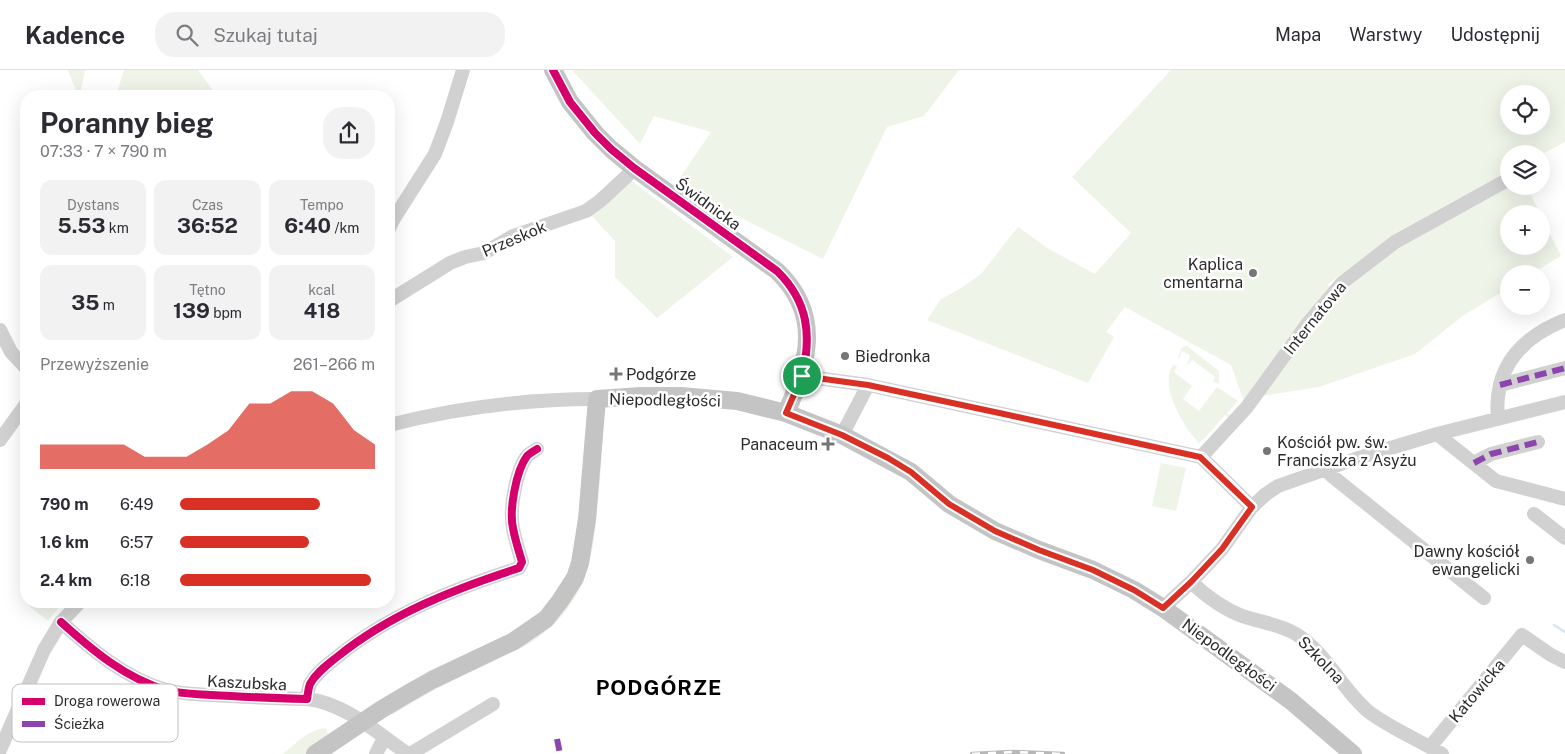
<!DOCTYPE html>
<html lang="pl">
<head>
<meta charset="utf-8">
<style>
  body { margin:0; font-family:"Public Sans",sans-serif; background:#f2f2f3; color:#2b2b33; height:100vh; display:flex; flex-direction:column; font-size:19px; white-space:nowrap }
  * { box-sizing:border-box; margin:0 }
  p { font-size:16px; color:#7c7c81 }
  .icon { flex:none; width:28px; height:28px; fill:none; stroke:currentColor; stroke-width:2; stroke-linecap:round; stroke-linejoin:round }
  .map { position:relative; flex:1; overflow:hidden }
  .side { position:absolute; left:20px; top:20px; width:375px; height:518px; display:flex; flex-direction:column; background:#fff; border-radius:20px; box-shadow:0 5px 20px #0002 }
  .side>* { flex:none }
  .fabs { position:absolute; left:1500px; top:15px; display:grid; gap:10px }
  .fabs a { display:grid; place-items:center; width:50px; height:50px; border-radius:50%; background:#fff; box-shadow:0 5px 20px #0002; font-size:25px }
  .pin { position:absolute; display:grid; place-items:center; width:42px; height:42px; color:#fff; margin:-21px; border:2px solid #fff; border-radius:50%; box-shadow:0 1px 5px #0007 }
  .round { display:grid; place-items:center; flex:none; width:52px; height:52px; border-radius:20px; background:#f2f2f3 }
  .head { display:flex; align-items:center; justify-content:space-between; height:85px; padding:0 20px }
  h1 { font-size:28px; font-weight:700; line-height:38px }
  .figures { display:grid; grid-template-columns:repeat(3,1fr); gap:8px; height:85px; padding:5px 20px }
  .figures div { display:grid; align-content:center; border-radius:12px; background:#f2f2f3; text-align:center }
  .figures b { font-size:21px; font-weight:700 }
  .figures small { font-size:14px; font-weight:400 }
  .figures p { font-size:14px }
  .chart { height:140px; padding:10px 20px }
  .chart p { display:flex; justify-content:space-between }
  .chart svg { width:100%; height:90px; margin-top:5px; fill:#d93025; opacity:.7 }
  ul { padding:0 20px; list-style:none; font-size:16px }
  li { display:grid; grid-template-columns:80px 60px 1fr; align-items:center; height:38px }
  li i { height:12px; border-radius:6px; background:#d93025 }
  header { display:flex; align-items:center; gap:30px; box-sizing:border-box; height:70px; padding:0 25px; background:#fff; border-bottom:1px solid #e1e1e2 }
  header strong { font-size:24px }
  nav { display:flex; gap:28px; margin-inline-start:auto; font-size:18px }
  .search { width:350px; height:45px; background:#f2f2f3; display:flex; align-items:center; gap:12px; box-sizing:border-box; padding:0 18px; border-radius:20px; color:#7c7c81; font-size:19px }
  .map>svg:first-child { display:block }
</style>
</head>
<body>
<header>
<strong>Kadence</strong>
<div class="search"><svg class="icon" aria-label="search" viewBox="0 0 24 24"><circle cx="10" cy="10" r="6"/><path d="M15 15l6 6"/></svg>Szukaj tutaj</div>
<nav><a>Mapa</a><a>Warstwy</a><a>Udostępnij</a></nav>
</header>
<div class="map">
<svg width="1565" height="684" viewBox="0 0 1565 684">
  <rect width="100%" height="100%" fill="#fff"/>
  <path fill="#eff4e9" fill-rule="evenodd" d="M68,0H85L80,26H78Z
    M124,0H198L217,26H116Z
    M572,0H959L924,46L887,57L823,189L675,115L711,62L654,46L640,74Z
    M1171,0H1565V72L1541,85L1509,84V101L1396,163L1327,215L1343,222L1399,177L1510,116H1527L1540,144H1509V176H1541V146L1561,186L1531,204H1509V218L1464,245L1415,284L1319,317L1243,329L1231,295L1125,237L1106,262L1114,267L1088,313L927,250L941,229L958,220L981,204L1018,157L1049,179L1095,204L1131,163L1072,107ZM1509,24H1541V56H1509Z
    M629,109L733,187L657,248L615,207V171L591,145Z
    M1187,276L1219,301V314L1213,311L1215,307L1192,290L1188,295H1187L1190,285L1182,281L1179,289L1178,288L1182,277Z
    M1173,295L1177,296L1174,302L1192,316L1183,329L1199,341L1217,317L1238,331L1227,343L1231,347L1230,349L1225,345L1205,368L1199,373C1185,359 1158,316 1173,295Z
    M603,351C602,378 601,405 598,432C593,494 585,537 529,574L436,619L393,644H390L566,534Z
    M1161,393L1186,398L1176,441L1152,436Z
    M29,531H64L48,551L27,534Z
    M324,658L327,659L328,665L309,684H283C296,673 307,661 324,658Z"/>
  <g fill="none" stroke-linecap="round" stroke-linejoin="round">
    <path stroke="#d4e6f2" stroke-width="2.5" d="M1554,555L1565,562"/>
    <path stroke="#d1d1d1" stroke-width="14" d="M389,159L393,150L435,84L447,52L463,0
      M389,231L450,193L465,187L484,183L513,166L586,141L600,131L628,105L634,98
      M0,260L11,282L26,298
      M802,306L868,315L1201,387L1252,437
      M1500,315L1565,298
      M1498,349C1493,299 1520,268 1565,250
      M389,355C456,338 527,329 597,329
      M1437,364L1496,411L1565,429
      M842,365L868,315
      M0,370L26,334
      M1201,387L1247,337L1308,253L1342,213L1395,172L1509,109
      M1474,393L1491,384L1538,372
      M1326,400L1332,406L1484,528
      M1534,444L1565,468
      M1191,512C1205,525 1224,539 1242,546C1260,552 1279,554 1296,564C1327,583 1342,620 1369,642C1390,658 1419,670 1442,684
      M1163,538L1191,512L1222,479L1252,437L1266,424L1278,416L1361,387L1437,364L1565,332
      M61,552C92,580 125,608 166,620C180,624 197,624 211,625C243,627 275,628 307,629C308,624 308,619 310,614C316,603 327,595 337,587C390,544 454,519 519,498L522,492C519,481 515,470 513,458C509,440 516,401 527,386C530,383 534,381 537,379
      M307,629C345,633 377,663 408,684
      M1430,677L1522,565L1551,585L1565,592
      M0,680L44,580L61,552L81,531
      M376,684L384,668
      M410,684L493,634"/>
    <path stroke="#c4c4c4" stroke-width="18" d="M553,0L570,32L595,63L611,79L634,98L777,201C822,244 809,292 786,343
      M315,684L382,639L409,623L432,610L514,571L546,549L560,531L575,508L580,493L587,449L597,329L641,326H681L737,331L786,343L842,365L911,402L949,434L995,461L1039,480L1093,500L1134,520L1163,538L1291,631L1353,684"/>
    <defs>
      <path id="rail" d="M972,684L1013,682L1063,684"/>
    </defs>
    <use href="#rail" stroke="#b8b8b8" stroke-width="4.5"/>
    <use href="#rail" stroke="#fff" stroke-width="2.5" stroke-dasharray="8" stroke-linecap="butt"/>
    <path stroke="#8e44ad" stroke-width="6" stroke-dasharray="12 6" stroke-linecap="butt" d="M1500,315L1565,298
      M1474,393L1491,384L1538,372
      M557,669L560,684"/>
    <defs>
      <path id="cycleway" d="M553,0L570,32L595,63L611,79L634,98L777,201C808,231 812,265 802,306L868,315L1201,387L1252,437
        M61,552C92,580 125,608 166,620C180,624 197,624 211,625C243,627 275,628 307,629C308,624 308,619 310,614C316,603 327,595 337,587C390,544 454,519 519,498L522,492C519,481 515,470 513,458C509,440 516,401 527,386C530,383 534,381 537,379"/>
    </defs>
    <use href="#cycleway" stroke="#fff" stroke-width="11"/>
    <use href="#cycleway" stroke="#d6006c" stroke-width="8"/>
  </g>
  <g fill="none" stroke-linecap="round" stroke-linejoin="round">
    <defs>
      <path id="route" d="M802,306L868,315L1004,344L1200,387L1252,437L1222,479L1191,512L1163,538L1134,520L1093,500L1039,480L995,461L949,434L911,402L888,388L842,365L786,343Z"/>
    </defs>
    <use href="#route" stroke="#fff" stroke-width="10"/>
    <use href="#route" stroke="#d93025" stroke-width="6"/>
  </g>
  <g fill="#767676" stroke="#fff" stroke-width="2">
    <circle cx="1253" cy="203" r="5"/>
    <circle cx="845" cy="286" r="5"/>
    <path d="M613.5 296.5h5v5h5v5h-5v5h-5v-5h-5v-5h5z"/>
    <path d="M825.5 366.5h5v5h5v5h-5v5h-5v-5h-5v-5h5z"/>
    <circle cx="1267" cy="381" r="5"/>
    <circle cx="1530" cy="490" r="5"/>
  </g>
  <g text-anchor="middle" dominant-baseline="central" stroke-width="5" stroke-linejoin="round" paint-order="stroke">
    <g font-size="16" fill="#2c2c2c" stroke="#fff">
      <text transform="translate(708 134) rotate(36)">Świdnicka</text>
      <text transform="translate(514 169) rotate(-23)">Przeskok</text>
      <text transform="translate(1315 248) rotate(-51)">Internatowa</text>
      <text transform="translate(665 330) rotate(1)">Niepodległości</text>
      <text transform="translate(1229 585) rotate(36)">Niepodległości</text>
      <text transform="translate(1321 590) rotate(46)">Szkolna</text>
      <text transform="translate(247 613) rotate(3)">Kaszubska</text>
      <text transform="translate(1477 621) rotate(-50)">Katowicka</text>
    </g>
    <g font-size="16" fill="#2c2c2c" stroke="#fff" text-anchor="end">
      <text x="1243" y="194">Kaplica<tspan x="1243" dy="18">cmentarna</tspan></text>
      <text x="855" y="286" text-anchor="start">Biedronka</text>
      <text x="626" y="304" text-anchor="start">Podgórze</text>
      <text x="1277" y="372" text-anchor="start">Kościół pw. św.<tspan x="1277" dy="18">Franciszka z Asyżu</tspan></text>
      <text x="818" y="374">Panaceum</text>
      <text x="1520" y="481">Dawny kościół<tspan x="1520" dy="18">ewangelicki</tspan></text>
    </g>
    <g font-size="21" font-weight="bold" letter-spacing="1" fill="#000" stroke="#fff">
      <text x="659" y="617">PODGÓRZE</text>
    </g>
  </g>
  <rect x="12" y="614" width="166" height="58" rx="8" fill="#fff" stroke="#c0c0c0" stroke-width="1"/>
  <rect x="22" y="628" width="23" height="7" fill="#d6006c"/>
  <rect x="22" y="651" width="23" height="6" fill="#8e44ad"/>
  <g font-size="14" fill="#2c2c2c">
    <text x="54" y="636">Droga rowerowa</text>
    <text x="54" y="659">Ścieżka</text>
  </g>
</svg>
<div class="fabs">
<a><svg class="icon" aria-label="locate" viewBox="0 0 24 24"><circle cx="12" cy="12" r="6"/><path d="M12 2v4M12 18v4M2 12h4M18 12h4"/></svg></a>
<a><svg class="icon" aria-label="layers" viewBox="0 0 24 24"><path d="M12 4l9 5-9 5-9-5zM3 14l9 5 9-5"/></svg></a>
<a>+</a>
<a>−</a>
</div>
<div class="pin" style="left:802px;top:306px;background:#1e9e55"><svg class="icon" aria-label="arrive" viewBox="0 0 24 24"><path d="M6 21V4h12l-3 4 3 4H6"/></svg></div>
<section class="side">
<div class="head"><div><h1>Poranny bieg</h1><p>07:33 · 7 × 790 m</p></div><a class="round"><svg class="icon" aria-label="share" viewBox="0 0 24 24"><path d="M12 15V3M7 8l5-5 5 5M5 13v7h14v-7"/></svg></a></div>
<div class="figures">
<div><p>Dystans</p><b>5.53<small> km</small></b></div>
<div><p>Czas</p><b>36:52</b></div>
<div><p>Tempo</p><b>6:40<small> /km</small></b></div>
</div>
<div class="figures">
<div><b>35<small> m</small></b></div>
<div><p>Tętno</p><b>139<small> bpm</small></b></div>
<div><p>kcal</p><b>418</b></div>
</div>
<div class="chart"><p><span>Przewyższenie</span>261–266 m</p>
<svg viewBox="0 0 160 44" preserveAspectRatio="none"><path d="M0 44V32L10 32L20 32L30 32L40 32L50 38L60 38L70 38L80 32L90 25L100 12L110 12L120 6L130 6L140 12L150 25L160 32V44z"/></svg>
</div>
<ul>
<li><b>790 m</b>6:49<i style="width:72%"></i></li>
<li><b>1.6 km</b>6:57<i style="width:66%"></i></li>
<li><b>2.4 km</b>6:18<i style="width:98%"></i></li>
</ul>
</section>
</div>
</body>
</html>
